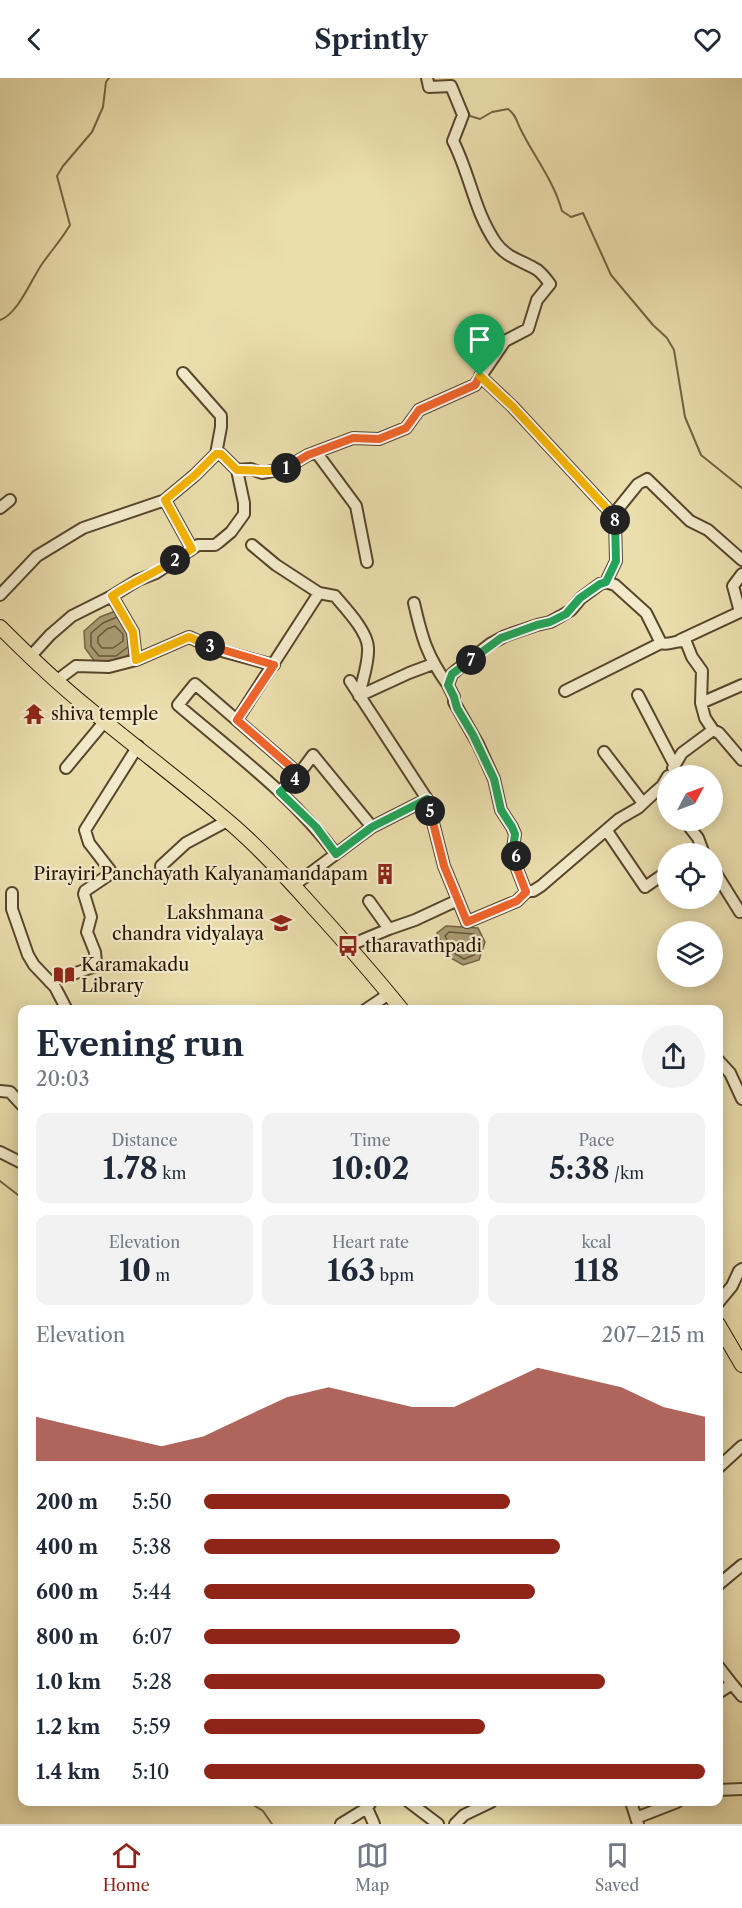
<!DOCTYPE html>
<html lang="en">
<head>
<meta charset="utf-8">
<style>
  body { margin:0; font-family:"Libre Caslon Text",serif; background:#f2f2f3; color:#1f2937; height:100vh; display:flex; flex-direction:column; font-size:22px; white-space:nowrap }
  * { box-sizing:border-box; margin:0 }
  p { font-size:20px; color:#747a83 }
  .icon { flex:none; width:33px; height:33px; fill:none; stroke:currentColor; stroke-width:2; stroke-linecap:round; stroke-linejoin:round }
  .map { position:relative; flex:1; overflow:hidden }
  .drawer { position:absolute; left:18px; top:927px; width:705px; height:801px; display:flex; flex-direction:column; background:#fff; border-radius:12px; box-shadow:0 3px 15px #0003 }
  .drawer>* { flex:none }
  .needle { width:39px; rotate:49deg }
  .fabs { position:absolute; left:657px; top:687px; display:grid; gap:12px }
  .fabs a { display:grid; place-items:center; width:66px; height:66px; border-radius:50%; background:#fff; box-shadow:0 3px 15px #0003; font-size:30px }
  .pin { position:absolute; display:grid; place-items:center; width:51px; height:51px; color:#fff; margin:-62px -26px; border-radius:50% 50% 50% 0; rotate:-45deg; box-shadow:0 0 6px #0007 }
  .pin .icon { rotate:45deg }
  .km { position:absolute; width:30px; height:30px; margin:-15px; border-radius:50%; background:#222; color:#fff; font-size:16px; line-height:30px; text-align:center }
  .round { display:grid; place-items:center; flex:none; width:63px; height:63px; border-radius:32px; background:#f2f2f3 }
  .head { display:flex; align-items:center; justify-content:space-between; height:102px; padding:0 18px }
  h1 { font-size:33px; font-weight:700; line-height:45px }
  .figures { display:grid; grid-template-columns:repeat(3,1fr); gap:9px; height:102px; padding:6px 18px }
  .figures div { display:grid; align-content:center; border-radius:12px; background:#f2f2f3; text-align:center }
  .figures b { font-size:30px; font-weight:700 }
  .figures small { font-size:16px; font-weight:400 }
  .figures p { font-size:16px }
  .chart { height:168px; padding:12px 18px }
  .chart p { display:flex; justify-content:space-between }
  .chart svg { width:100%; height:108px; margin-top:6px; fill:#8f2418; opacity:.7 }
  ul { padding:0 18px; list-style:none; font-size:20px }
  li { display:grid; grid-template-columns:96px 72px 1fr; align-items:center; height:45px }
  li i { height:15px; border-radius:8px; background:#8f2418 }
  header { display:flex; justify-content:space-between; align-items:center; height:78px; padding:0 18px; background:#fff; font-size:27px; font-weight:700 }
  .tabs { display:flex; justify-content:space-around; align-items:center; height:84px; border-top:2px solid #e0e1e3; background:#fff; font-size:16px; color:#747a83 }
  .tabs a { display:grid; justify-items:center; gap:3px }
  .tabs .on { color:#8f2418 }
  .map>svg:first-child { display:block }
</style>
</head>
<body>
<header><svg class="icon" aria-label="back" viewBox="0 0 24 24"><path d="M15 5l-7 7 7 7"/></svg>Sprintly<svg class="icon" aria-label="heart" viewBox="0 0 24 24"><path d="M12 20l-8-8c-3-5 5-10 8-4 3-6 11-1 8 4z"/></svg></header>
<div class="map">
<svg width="742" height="1746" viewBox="0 0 742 1746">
  <rect width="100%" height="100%" fill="#ebdead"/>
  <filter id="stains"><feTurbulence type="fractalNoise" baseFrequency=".00333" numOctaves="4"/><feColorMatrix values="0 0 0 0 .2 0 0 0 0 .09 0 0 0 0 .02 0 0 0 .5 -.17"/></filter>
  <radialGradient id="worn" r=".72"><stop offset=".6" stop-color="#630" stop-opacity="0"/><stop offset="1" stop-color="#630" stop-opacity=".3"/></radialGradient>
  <path fill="#a89972" stroke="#746444" stroke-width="1.5" d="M118,532L137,570L118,584H95L85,570L84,553L100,539Z
    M446,848L478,850L485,864L479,882L463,887L449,879L437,855Z"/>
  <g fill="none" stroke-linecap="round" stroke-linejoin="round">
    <path stroke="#685639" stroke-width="1.5" d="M117,539L103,545L91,555V568L99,578H116L128,569
      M115,548L123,556V563L113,570H102L98,565V559L107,551Z
      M449,854L474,856L478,865L474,877L464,881L454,875L445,858Z"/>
    <path stroke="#746444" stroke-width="2" d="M467,32L470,38L480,41L492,34L508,31C516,37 516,42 520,50C534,79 553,101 562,133L571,139L583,135L611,197L653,247L667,260L674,272L685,339L701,377L742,410
      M0,242C18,236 31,202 42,186C51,173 62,161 70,147L57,98L63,88L92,54L103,29L106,4L109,0
      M0,1103L22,1120
      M249,1724L263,1733L272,1746"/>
    <defs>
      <path id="minor" d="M480,298L512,328L613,437L615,442L616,483L606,504
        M316,374L356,428L367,484
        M216,376H221L237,392
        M165,422L192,471
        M0,430L10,422
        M613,437L638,406L647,401L690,443L708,452L742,482
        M319,515L335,518C346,531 368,554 368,570C369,585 362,603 359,618L409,595L433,586
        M0,517L37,478L83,450L165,422L195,397L216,376L221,349V338L183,295
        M112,518L133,554L136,582
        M414,525C422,560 427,578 448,607
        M680,562L740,534L733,508L742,496
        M30,579L50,557L72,538L112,518L138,502L156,495L198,467H215L219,464L231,454L244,436V425L237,392L251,391L262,395L284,391L308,377L353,360L379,361L406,350L419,332L475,307L505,263L528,251L537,222L550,206C546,201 541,193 534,190C520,182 506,179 496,165C474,133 470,96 453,63L463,37L451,8L429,9L427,0
        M56,603L76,588L109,589L136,582L189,559L218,572L274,587
        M350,603L427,721L372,749
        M565,613L661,565
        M638,617L674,686
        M701,625L742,607
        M237,642L319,515L276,487L252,467
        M604,674L643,725
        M66,690L105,643
        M673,690L682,675L713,652
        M299,696L195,606L178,627C233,674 293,718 336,776
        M280,714L299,696L313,677L372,749L293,808
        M684,742L698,760L704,776
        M607,753L645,809L668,793
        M161,788L186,765L227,743
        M712,789L740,834L742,833
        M525,813H533L541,808L619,741L638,730L653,716L662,708L668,698
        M12,815V831L28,877L34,887L55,909L67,932
        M458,822L467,844L517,823L526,814L516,788V780L513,770L515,756L512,749L501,732L494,701L478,666L454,624V619L448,607L452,596L458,591L490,566L505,558L537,547L550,544L561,538L571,532L581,520L600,506L606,504L615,507L646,535L661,565C670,568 677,561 686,564L692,579L702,593L701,625L705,640L713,652L719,655L742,682
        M389,851L415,842L458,822L444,788L427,721
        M348,868L389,851L369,823
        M50,904L93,889L96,885L95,874L87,854L91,839L84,816L85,813L107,798L110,792L89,765L85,752L138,668
        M365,932L389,916
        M718,982L730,995L742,1021
        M0,1013L10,1014L22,1027
        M0,1074L22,1085
        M718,1225L732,1208L739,1193L742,1191
        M718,1390L742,1368
        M718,1507L742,1487
        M718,1588L732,1606
        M718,1615L732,1606L742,1618
        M718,1712L742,1711
        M409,1724L438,1746
        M631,1724L638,1746
        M367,1730L374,1746
        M636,1740L677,1724
        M341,1746L367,1730L371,1724
        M455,1746L464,1737L491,1724"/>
      <path id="major" d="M0,549C28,577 56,604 87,629C136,670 188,708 236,750C263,774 288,801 312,828C343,862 373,896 402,932
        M718,1246L742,1287"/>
    </defs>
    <use href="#minor" stroke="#58462b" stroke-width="14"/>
    <use href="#major" stroke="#271400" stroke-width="16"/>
    <use href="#minor" stroke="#f2eaca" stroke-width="10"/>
    <use href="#major" stroke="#ebdead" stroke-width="14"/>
  </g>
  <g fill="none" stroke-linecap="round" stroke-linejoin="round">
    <defs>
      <path id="split-1" d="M286,390L308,377L353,360L379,361L406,350L419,332L475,307L480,298"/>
      <path id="split-2" d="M175,482L192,471L165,422L195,397L216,376H221L237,392C255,391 267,396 286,390"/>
      <path id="split-3" d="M175,482C155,495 132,504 112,518L133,554L136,582L189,559L210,568"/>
      <path id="split-4" d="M210,568L274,587L237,642L299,696L295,701"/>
      <path id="split-5" d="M295,701L280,714L316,749L336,776L372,749L427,721L430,733"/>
      <path id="split-6" d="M430,733L444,788L467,844L517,823L526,814L516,788V778"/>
      <path id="split-7" d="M471,582L452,596L448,607L454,619L457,630L473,657L494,701L501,732L512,749L515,756L513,770L516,778"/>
      <path id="split-8" d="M471,582L501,560L537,547L550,544L566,536L580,520L600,506L606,504L616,483L615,442"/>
      <path id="split-9" d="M480,298L512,328L613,437L615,442"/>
    </defs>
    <use href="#split-1" stroke="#fff" stroke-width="12"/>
    <use href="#split-2" stroke="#fff" stroke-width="12"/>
    <use href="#split-3" stroke="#fff" stroke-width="12"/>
    <use href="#split-4" stroke="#fff" stroke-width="12"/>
    <use href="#split-5" stroke="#fff" stroke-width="12"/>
    <use href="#split-6" stroke="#fff" stroke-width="12"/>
    <use href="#split-7" stroke="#fff" stroke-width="12"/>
    <use href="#split-8" stroke="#fff" stroke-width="12"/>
    <use href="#split-9" stroke="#fff" stroke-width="12"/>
    <use href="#split-1" stroke="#f0652b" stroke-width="8"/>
    <use href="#split-2" stroke="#f5b400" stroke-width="8"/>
    <use href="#split-3" stroke="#f5b400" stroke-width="8"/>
    <use href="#split-4" stroke="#f0652b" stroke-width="8"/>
    <use href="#split-5" stroke="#22a559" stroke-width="8"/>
    <use href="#split-6" stroke="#f0652b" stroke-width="8"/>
    <use href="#split-7" stroke="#22a559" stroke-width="8"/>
    <use href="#split-8" stroke="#22a559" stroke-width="8"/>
    <use href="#split-9" stroke="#f5b400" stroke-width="8"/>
  </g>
  <defs>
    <symbol id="temple-bare" viewBox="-9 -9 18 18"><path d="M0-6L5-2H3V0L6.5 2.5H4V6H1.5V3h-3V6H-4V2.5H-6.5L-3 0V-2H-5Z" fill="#8f2418" stroke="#f2eaca" stroke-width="2.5" paint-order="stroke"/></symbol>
    <symbol id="building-bare" viewBox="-9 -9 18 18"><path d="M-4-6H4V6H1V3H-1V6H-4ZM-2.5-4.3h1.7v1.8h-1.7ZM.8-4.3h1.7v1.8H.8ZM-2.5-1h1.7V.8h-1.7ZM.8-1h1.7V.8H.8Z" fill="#8f2418" stroke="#f2eaca" stroke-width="2.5" paint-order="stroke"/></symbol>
    <symbol id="school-bare" viewBox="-9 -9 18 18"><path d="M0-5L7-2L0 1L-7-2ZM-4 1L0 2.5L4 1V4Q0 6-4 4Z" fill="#8f2418" stroke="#f2eaca" stroke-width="2.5" paint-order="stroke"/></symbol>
    <symbol id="bus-bare" viewBox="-9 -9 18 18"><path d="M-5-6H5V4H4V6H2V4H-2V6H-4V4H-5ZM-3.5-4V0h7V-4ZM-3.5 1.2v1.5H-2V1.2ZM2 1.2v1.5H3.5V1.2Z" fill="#8f2418" stroke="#f2eaca" stroke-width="2.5" paint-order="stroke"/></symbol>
    <symbol id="library-bare" viewBox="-9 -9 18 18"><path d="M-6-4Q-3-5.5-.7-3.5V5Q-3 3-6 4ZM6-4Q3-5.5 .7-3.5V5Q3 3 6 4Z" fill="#8f2418" stroke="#f2eaca" stroke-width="2.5" paint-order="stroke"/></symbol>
  </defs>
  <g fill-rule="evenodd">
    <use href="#temple-bare" x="19" y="621" width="30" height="30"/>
    <use href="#building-bare" x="370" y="781" width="30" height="30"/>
    <use href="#school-bare" x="266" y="830" width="30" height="30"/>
    <use href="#bus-bare" x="333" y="853" width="30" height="30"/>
    <use href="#library-bare" x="49" y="882" width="30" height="30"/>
  </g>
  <g text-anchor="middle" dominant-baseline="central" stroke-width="4.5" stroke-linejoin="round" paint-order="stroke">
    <g font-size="18" fill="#271400" stroke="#f2eaca" text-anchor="start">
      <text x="51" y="636">shiva temple</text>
      <text x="368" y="796" text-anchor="end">Pirayiri Panchayath Kalyanamandapam</text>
      <text x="264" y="835" text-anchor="end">Lakshmana<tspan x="264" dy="21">chandra vidyalaya</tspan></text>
      <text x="365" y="868">tharavathpadi</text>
      <text x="81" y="887">Karamakadu<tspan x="81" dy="21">Library</tspan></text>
    </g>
  </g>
  <rect width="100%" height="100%" filter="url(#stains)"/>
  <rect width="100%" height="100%" fill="url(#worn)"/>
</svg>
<div class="fabs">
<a><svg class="needle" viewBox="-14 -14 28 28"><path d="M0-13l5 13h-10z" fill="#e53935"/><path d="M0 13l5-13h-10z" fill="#747a83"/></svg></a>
<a><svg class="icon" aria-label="locate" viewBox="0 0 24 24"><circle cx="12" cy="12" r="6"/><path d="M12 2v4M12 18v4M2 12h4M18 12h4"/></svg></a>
<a><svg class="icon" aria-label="layers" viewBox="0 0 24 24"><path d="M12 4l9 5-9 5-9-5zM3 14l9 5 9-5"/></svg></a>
</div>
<div class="pin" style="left:480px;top:298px;background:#1e9e55"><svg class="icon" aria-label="arrive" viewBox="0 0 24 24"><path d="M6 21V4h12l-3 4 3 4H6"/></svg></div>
<b class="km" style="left:286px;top:390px">1</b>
<b class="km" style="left:175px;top:482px">2</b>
<b class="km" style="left:210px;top:568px">3</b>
<b class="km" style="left:295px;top:701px">4</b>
<b class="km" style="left:430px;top:733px">5</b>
<b class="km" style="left:516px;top:778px">6</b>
<b class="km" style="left:471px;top:582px">7</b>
<b class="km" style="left:615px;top:442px">8</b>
<section class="drawer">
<div class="head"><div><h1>Evening run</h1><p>20:03</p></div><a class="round"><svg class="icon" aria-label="share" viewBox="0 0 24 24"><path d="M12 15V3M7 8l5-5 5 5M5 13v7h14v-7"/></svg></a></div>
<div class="figures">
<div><p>Distance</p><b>1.78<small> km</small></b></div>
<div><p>Time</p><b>10:02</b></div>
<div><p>Pace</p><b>5:38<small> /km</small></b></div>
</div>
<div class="figures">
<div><p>Elevation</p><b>10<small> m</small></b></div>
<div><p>Heart rate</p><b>163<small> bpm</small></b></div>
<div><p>kcal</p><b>118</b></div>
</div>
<div class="chart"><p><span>Elevation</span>207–215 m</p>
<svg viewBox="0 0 160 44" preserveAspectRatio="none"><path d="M0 44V26L10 30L20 34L30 38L40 34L50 26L60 18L70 14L80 18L90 22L100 22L110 14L120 6L130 10L140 14L150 22L160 26V44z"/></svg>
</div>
<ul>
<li><b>200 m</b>5:50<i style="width:61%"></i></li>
<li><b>400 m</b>5:38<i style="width:71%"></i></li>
<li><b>600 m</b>5:44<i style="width:66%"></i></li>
<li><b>800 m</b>6:07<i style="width:51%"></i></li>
<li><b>1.0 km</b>5:28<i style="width:80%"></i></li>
<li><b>1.2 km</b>5:59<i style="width:56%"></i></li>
<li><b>1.4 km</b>5:10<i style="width:100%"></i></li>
</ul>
</section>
</div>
<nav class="tabs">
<a class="on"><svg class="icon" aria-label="home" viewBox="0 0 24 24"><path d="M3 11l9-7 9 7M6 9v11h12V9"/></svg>Home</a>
<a><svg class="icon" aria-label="map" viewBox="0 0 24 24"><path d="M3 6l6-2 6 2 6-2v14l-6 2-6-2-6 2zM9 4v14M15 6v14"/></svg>Map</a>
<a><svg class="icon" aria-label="saved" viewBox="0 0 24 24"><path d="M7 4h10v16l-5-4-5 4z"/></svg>Saved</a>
</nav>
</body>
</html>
